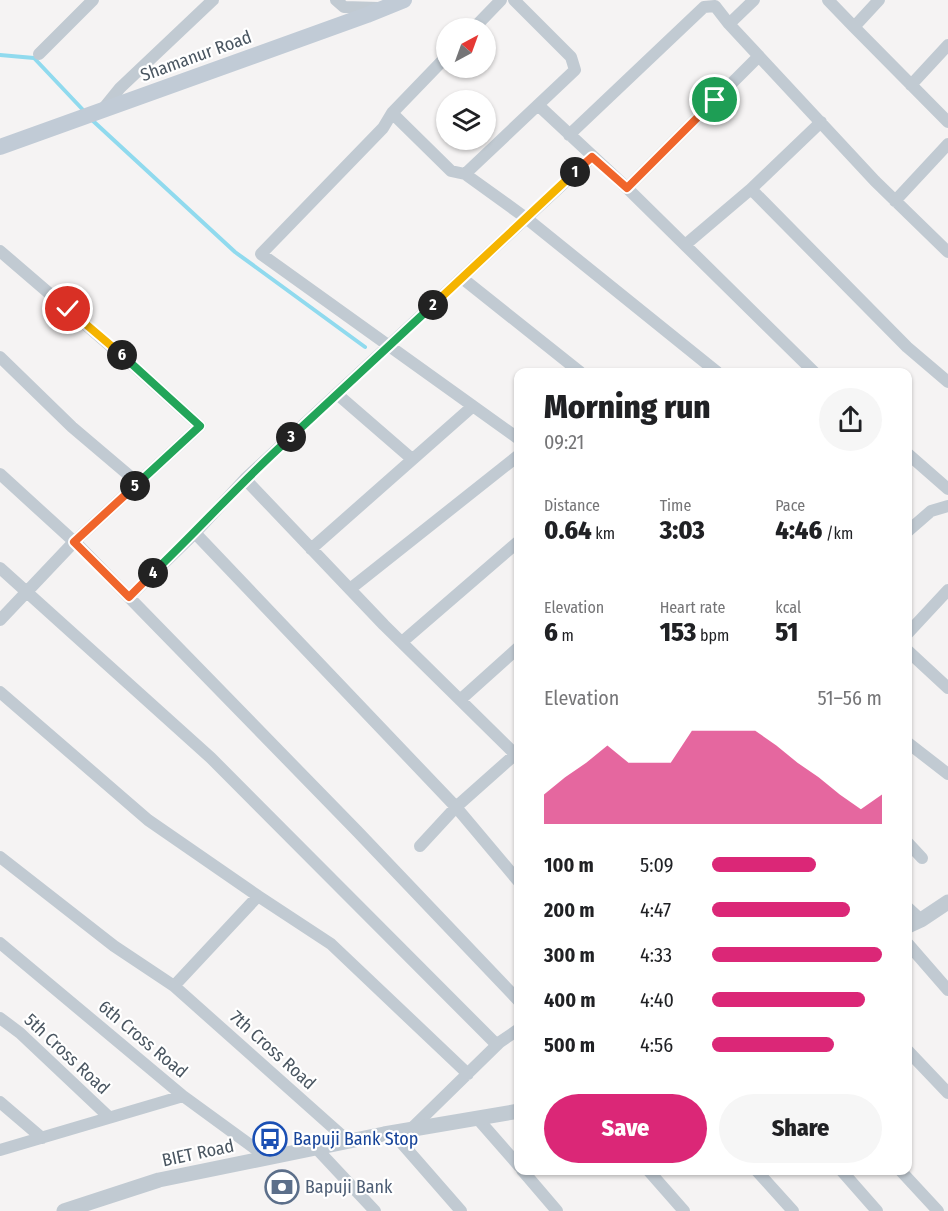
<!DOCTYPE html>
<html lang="en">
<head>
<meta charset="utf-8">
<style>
  body { margin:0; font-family:"Fira Sans Condensed",sans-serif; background:#f6f6f6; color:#202124; height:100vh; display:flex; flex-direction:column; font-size:22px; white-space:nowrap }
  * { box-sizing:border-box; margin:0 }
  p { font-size:20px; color:#757577 }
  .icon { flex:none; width:33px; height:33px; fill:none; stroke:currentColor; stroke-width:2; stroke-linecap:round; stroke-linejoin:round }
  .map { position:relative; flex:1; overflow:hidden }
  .panel { position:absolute; left:514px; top:368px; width:398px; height:807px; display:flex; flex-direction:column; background:#fff; border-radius:12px; box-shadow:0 2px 4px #0004 }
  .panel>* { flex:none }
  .needle { width:39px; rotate:41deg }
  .controls { position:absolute; left:436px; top:18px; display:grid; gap:12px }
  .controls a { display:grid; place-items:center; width:60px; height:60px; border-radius:50%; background:#fff; box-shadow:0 2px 4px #0004; font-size:30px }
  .pin { position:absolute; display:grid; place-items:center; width:51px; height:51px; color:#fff; margin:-26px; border:3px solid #fff; border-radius:50%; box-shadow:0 2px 6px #0007 }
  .km { position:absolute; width:30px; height:30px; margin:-15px; border-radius:50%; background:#222; color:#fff; font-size:16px; line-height:30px; text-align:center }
  .round { display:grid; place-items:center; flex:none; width:63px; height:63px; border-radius:32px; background:#f6f6f6 }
  .overview { display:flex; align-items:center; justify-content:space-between; height:102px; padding:0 30px }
  h1 { font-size:33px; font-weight:800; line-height:45px }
  .figures { display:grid; grid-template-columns:repeat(3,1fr); gap:9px; height:102px; padding:6px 30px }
  .figures div { display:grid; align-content:center }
  .figures b { font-size:26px; font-weight:800 }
  .figures small { font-size:16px; font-weight:400 }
  .figures p { font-size:16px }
  .chart { height:168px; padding:12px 30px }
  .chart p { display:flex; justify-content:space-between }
  .chart svg { width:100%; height:108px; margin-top:6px; fill:#db2777; opacity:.7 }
  .primary-button { display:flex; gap:12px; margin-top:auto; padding:12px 30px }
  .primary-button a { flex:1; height:69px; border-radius:36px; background:#db2777; color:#fff; font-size:24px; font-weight:800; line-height:69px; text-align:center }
  .primary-button a+a { background:#f6f6f6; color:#202124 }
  ul { padding:0 30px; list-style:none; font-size:20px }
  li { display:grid; grid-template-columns:96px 72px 1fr; align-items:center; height:45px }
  li i { height:15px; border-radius:8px; background:#db2777 }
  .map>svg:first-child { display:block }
</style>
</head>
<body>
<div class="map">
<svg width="948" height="1211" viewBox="0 0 948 1211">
  <rect width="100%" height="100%" fill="#f5f3f3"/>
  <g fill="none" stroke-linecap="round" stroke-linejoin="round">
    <path stroke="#90daee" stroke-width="4" d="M0,55L34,58L85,112
      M92,120L235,252L365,347"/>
    <path stroke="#c1cad2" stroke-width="12" d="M336,0L344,7L379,8
      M514,0L571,57L575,70L465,174L526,218L717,372
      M754,0L729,24L875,181L948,252
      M828,0L854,27
      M879,0L854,27L948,122
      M474,28L501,0
      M39,54L93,0
      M447,56L392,113L451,171L465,174
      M911,85L948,45
      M538,105L627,188L759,56
      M103,109L120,88L213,0
      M392,113L383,128L261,254L519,439
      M821,122L751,189L907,347L948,382
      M569,135L704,7L715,6L729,24
      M627,188L814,372
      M895,201L948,144
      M685,245L751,189
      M0,251L136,368L200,426L74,542L0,620
      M462,278L580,372
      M0,357L72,427L138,483
      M337,394L412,459
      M908,454L948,489
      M0,474L79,546L357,831L519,1001
      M245,479L384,625L519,758
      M908,531L931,511L948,506
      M195,533L456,807L519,882
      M311,549L473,406
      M0,568L211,758L497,1045
      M350,589L519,455
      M129,597L195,533L245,479L592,157
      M908,633L948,590
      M402,642L519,541
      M908,651L948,688
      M0,692L148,820L258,896
      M460,700L519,647
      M908,743L948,774
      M908,843L922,858
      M420,846L456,807L519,751
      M0,857L114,946L174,986L348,1141
      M908,908L921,920
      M0,943L183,1096L268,1158
      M908,944L948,990
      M174,986L258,896L331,944L468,1074
      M0,1018L20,1033L109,1117
      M908,1051L948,1093
      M0,1102L42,1138
      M477,1118L519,1166
      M411,1129L500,1042L519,1029
      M392,1132L461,1211
      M316,1148L375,1211
      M0,1150L183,1096
      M522,1170L557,1211
      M648,1170L684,1211
      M756,1170L793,1211
      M841,1170L877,1211
      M900,1170L938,1211"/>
    <path stroke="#c1cad2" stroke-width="15" d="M908,926L921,920L948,902
      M64,1211L159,1180L384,1134L519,1111"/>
    <path stroke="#c1cbd6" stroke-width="16" d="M0,147L367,15L404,0"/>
  </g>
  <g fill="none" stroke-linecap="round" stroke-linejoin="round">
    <defs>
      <path id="split-1" d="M575,172L592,157L627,188L715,100"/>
      <path id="split-2" d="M433,305L575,172"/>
      <path id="split-3" d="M291,437L433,305"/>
      <path id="split-4" d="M153,573C200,528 243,480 291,437"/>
      <path id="split-5" d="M135,486L74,542L129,597L153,573"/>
      <path id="split-6" d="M122,355L200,426L135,486"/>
      <path id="split-7" d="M68,309L122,355"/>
    </defs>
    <use href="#split-1" stroke="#fff" stroke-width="12"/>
    <use href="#split-2" stroke="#fff" stroke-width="12"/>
    <use href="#split-3" stroke="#fff" stroke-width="12"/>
    <use href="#split-4" stroke="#fff" stroke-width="12"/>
    <use href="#split-5" stroke="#fff" stroke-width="12"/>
    <use href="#split-6" stroke="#fff" stroke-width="12"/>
    <use href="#split-7" stroke="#fff" stroke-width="12"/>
    <use href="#split-1" stroke="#f0652b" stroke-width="8"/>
    <use href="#split-2" stroke="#f5b400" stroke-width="8"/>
    <use href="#split-3" stroke="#22a559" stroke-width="8"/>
    <use href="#split-4" stroke="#22a559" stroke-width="8"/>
    <use href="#split-5" stroke="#f0652b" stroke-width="8"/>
    <use href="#split-6" stroke="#22a559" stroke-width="8"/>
    <use href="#split-7" stroke="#f5b400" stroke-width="8"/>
  </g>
  <defs>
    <symbol id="bus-ring" viewBox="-11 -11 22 22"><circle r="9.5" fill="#fff" stroke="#1a4fb4" stroke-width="1.5"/><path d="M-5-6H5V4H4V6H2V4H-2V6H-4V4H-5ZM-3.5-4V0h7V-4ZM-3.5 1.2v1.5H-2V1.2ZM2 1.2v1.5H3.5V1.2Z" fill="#1a4fb4"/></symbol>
    <symbol id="bank-ring" viewBox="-11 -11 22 22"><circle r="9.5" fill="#fff" stroke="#5c6f8a" stroke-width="1.5"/><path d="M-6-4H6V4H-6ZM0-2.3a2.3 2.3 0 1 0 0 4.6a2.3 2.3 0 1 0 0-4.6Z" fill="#5c6f8a"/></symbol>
  </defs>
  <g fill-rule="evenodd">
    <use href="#bus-ring" x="251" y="1120" width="38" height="38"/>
    <use href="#bank-ring" x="263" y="1168" width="38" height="38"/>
  </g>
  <g text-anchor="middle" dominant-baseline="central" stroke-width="4.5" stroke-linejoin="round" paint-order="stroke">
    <g font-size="18" fill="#4a5661" stroke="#fff">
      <text transform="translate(196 56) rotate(-20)">Shamanur Road</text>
      <text transform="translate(143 1039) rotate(40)">6th Cross Road</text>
      <text transform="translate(273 1050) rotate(42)">7th Cross Road</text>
      <text transform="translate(67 1054) rotate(43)">5th Cross Road</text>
      <text transform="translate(198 1153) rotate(-12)">BIET Road</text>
    </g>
    <g font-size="18" fill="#164399" stroke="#fff" text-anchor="start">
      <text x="293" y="1139">Bapuji Bank Stop</text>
    </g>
    <g font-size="18" fill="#4e5e75" stroke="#fff" text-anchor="start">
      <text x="305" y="1187">Bapuji Bank</text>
    </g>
  </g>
</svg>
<div class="controls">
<a><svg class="needle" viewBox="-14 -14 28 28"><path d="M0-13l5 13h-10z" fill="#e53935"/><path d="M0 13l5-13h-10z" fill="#757577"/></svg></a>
<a><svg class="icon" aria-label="layers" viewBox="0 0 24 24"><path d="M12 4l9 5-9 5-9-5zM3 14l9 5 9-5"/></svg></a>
</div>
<div class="pin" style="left:715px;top:100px;background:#1e9e55"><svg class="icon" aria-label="arrive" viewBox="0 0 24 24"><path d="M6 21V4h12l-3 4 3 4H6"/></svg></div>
<div class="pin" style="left:68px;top:309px;background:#d93025"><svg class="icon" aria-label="check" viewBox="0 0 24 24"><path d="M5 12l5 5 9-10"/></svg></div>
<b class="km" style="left:575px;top:172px">1</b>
<b class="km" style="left:433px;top:305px">2</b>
<b class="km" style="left:291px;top:437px">3</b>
<b class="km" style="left:153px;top:573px">4</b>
<b class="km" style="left:135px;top:486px">5</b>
<b class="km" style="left:122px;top:355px">6</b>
<section class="panel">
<div class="overview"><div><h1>Morning run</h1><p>09:21</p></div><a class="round"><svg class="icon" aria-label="share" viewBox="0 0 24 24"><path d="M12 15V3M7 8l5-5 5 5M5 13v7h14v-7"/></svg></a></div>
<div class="figures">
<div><p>Distance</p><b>0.64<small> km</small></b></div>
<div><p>Time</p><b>3:03</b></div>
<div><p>Pace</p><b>4:46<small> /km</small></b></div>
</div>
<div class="figures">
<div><p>Elevation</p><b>6<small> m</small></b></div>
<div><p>Heart rate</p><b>153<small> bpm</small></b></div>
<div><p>kcal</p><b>51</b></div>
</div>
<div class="chart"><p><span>Elevation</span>51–56 m</p>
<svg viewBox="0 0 160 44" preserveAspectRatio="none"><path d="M0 44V32L10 25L20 19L30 12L40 19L50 19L60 19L70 6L80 6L90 6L100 6L110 12L120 19L130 25L140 32L150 38L160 32V44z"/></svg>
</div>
<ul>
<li><b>100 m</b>5:09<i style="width:61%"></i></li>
<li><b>200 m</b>4:47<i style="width:81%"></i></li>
<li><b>300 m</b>4:33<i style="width:100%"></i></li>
<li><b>400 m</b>4:40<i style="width:90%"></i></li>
<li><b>500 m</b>4:56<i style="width:72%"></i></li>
</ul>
<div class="primary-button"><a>Save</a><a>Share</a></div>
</section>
</div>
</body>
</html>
